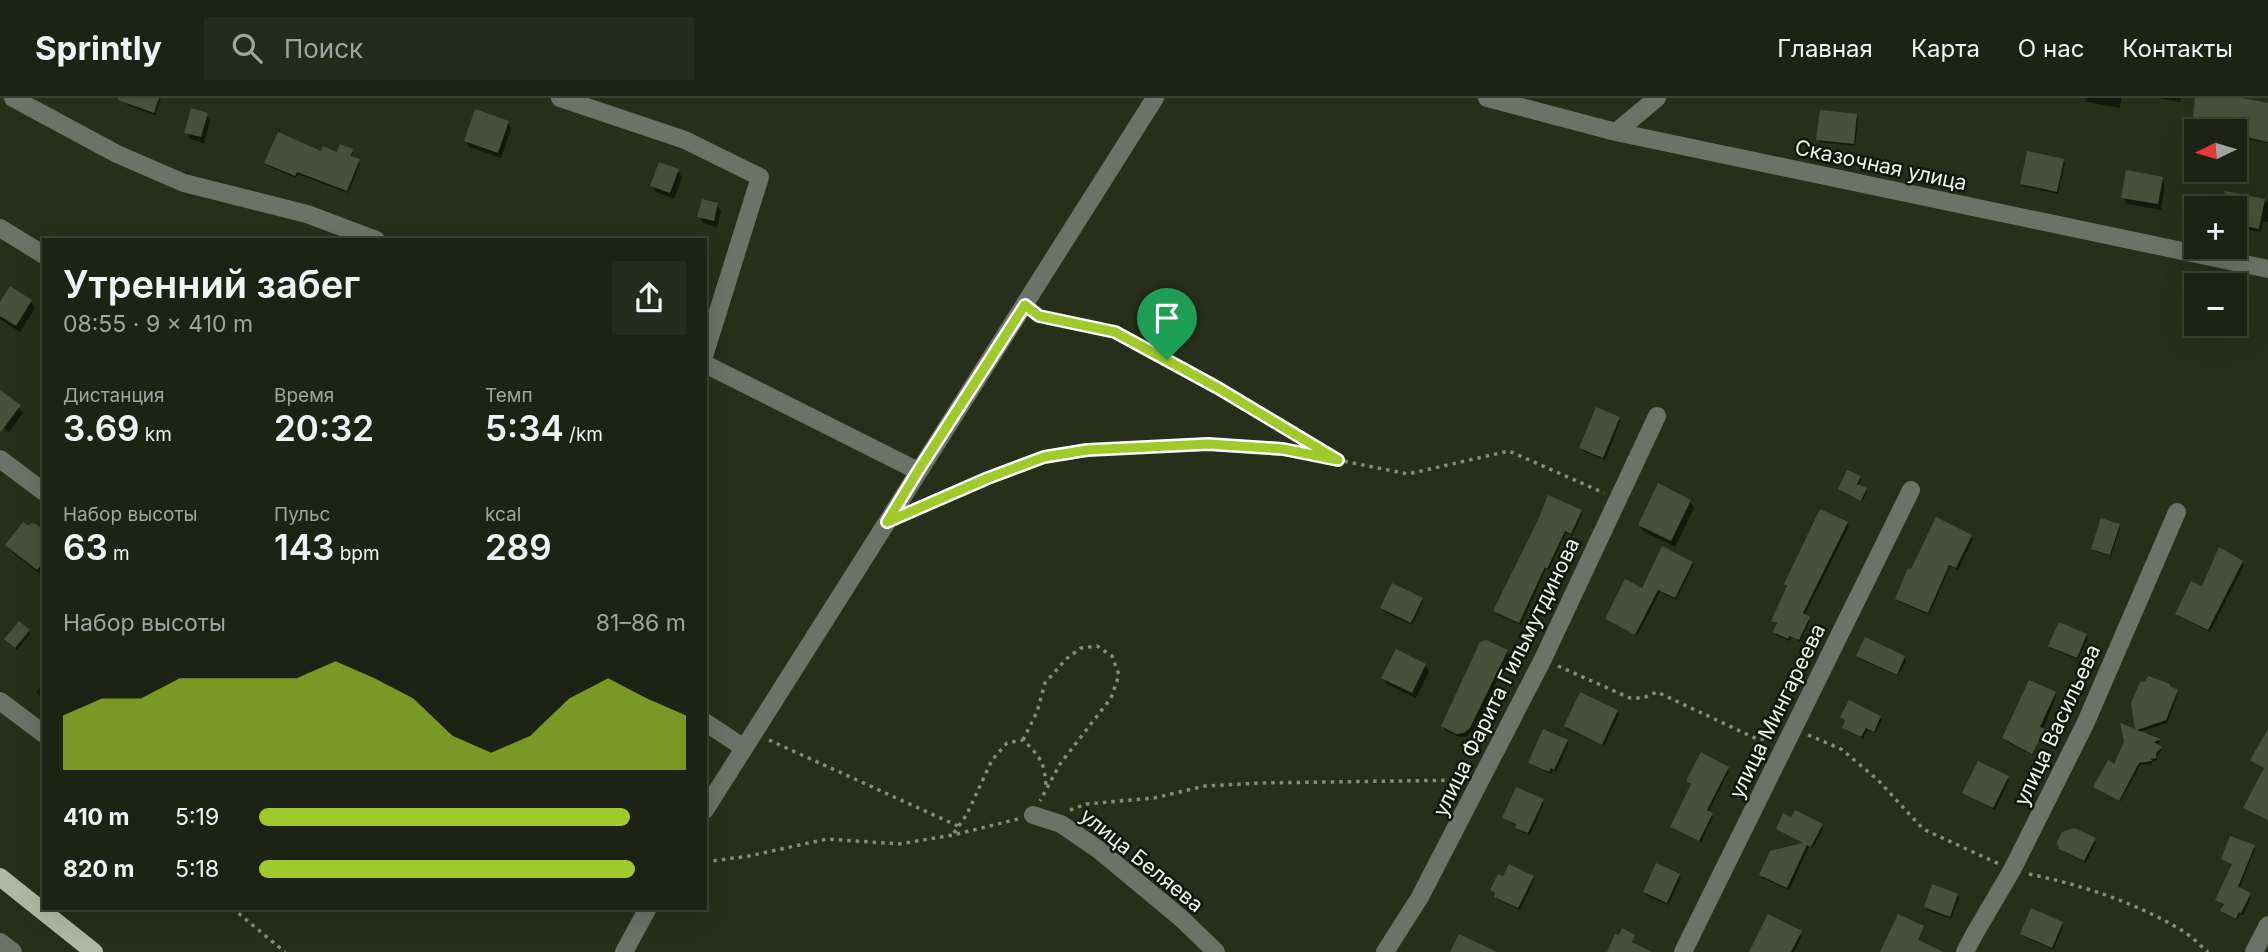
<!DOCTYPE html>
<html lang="ru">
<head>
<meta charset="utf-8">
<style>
  body { margin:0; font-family:Inter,sans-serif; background:#252a1d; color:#f1f3f6; height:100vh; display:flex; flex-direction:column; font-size:26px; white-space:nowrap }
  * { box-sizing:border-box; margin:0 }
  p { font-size:23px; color:#a0a4a0 }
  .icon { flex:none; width:38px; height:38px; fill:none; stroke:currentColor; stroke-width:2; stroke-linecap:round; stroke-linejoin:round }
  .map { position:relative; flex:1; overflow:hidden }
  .panel { position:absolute; left:42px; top:140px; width:665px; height:672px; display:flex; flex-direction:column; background:#1d2214; border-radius:0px; box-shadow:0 7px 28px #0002,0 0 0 2px #3b3f34 }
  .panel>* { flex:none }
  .needle { width:46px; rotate:265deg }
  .controls { position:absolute; left:2184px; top:21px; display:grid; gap:14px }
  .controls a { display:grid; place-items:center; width:63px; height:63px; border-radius:0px; background:#1d2214; box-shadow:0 7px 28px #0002,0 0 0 2px #3b3f34; font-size:35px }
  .pin { position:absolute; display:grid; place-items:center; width:60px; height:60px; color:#fff; margin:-72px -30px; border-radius:50% 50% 50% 0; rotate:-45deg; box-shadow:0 0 7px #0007 }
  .pin .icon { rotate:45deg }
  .round { display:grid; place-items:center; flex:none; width:74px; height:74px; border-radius:0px; background:#252a1d }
  .overview { display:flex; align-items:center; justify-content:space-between; height:119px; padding:0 21px }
  h1 { font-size:38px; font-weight:600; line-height:52px }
  .stats { display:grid; grid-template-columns:repeat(3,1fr); gap:10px; height:119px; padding:7px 21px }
  .stats div { display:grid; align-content:center }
  .stats b { font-size:35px; font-weight:600 }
  .stats small { font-size:19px; font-weight:400 }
  .stats p { font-size:19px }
  .chart { height:196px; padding:14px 21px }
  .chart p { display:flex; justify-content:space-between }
  .chart svg { width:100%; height:126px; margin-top:7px; fill:#a0ca2c; opacity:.7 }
  ul { padding:0 21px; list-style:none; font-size:23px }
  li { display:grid; grid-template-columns:112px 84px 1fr; align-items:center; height:52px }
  li i { height:18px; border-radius:9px; background:#a0ca2c }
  header { display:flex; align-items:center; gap:42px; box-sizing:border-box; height:98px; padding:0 35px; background:#1d2214; border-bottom:2px solid #3b3f34 }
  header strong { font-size:33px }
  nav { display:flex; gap:38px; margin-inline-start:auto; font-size:24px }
  .search { width:490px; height:63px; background:#252a1d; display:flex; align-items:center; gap:18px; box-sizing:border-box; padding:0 24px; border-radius:0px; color:#a0a4a0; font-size:26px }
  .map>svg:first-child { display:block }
</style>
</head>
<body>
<header>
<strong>Sprintly</strong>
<div class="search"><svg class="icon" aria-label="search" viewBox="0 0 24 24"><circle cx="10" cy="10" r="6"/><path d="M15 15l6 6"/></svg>Поиск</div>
<nav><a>Главная</a><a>Карта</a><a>О нас</a><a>Контакты</a></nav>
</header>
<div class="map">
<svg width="2268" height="854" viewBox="0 0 2268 854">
  <rect width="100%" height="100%" fill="#272e1a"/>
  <path fill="#0007" d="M127,0H161L155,17L127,7Z
    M2085,0H2121L2120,10L2086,4Z
    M2158,0H2181L2180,4Z
    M2196,0H2232L2268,7V45L2241,40L2240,35L2235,33L2195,30L2193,27Z
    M206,16L210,23L204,45L190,41L186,34Z
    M1856,18L1858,20L1855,48L1820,44L1818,41Z
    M508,24L511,31L501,60L469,49L466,42Z
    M352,52L353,55L352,60L360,65L348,95L298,76L296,80L268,68L266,65Z
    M2063,63L2065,65L2058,96L2023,88L2022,86Z
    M678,73L682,79L674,101L656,94L652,88Z
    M2161,80L2165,87L2161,112L2127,106L2123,99Z
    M2227,96L2268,104V124L2263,123L2261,134L2249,132L2247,126L2235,123V110H2224Z
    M717,107L721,113L717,129L703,125L699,118Z
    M10,191L31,204L35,210L20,234L0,221V207Z
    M0,299L19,309L23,315L9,334L0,327Z
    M1619,321L1620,323L1605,362L1583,353L1581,350Z
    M1860,380L1861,382L1858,388L1867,394L1862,404L1840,391Z
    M1690,403L1694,410L1675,449L1643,433L1640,427Z
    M1581,413L1582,416L1572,438L1566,435L1549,472L1546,471L1521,527L1497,516L1495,513Z
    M1847,426L1849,428L1804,518L1810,523L1801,544L1791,539L1789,543L1776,537L1775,534L1778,527L1773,523L1787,490L1786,486Z
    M2118,427L2120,430L2111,458L2095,453L2093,450Z
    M44,434V474L41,477L11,453L8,447Z
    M1971,438L1973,441L1958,472L1950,468L1929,517L1898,503L1897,501L1912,473Z
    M2242,464L2244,467L2210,534L2178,518L2177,516L2203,491Z
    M1692,465L1693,468L1676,502L1660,494L1637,538L1608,523L1607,521L1642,492Z
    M1422,501L1423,504L1412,527L1383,513L1382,510Z
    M29,533L30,536L17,552L8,544Z
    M2086,537L2088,540L2078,562L2052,550L2050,548Z
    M1507,554L1509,558L1472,634L1466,639H1460L1446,633L1443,628Z
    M1858,558L1904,560L1906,562L1898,578L1860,561Z
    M1425,567L1429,574L1416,600L1387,586L1383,580Z
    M44,586V602L36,594Z
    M2177,593L2178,596L2167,625L2138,634L2159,643L2160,644L2155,647L2162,652L2156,659L2157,662L2152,663V666L2140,667L2120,704L2097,691L2095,689L2115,668L2138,634L2132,605Z
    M2055,595L2056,598L2043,632L2030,656L2006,643L2004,640Z
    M1617,614L1619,616L1604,648L1567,631L1566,628Z
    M1842,619H1880L1882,622L1875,635L1867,632L1863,641L1845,632L1844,630L1847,623Z
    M1567,643L1568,646L1556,674L1552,672L1551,676L1532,667L1530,665Z
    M1727,670L1729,673L1708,714L1713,719L1701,744L1673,731L1672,728L1692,687L1688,683Z
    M2008,680L2009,682L1995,712L1964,695Z
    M1543,702L1544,705L1530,737L1519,732L1517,728L1504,720Z
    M1821,728L1823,730L1813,750L1809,748L1789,792L1762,780L1761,777L1804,746L1777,731Z
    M2094,742L2096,744L2086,765L2062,753L2060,750Z
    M2254,748L2255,751L2239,791L2251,799L2243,817L2240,816L2237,822L2224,816L2222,813L2225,808L2217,802L2234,767L2223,761Z
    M1679,778L1681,780L1668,807L1646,797L1645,794Z
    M1533,779L1534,782L1520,812L1497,801V796L1492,792Z
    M1957,797L1959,800L1951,821L1927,812L1926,809Z
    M2062,826L2063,829L2053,852L2023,838L2022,836Z
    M1800,835L1802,837L1794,854H1751Z"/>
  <path fill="#484f3a" d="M118,0H159L154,15L118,2Z
    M2195,0H2242L2268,5V44L2237,37L2238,33L2192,28Z
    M191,10L208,15L201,39L184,35Z
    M475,11L509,23L498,55L464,43Z
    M1820,12L1857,16L1854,46L1816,42Z
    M278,34L321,53L323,48L337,54L340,46L353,51L351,58L360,61L347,93L297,74L295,78L264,65Z
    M2027,53L2064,61L2057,94L2020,86Z
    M659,64L679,71L670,95L650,88Z
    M2126,72L2163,79L2158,106L2121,100Z
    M2225,93L2265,101L2259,131L2245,128V122L2235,120V110H2222Z
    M702,101L718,105L714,123L697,119Z
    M10,188L32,202L16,228L0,218V204Z
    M0,292L21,307L0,335Z
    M1596,309L1620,319L1603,360L1579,350Z
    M1847,372L1861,378L1857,386L1867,390L1861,403L1838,391Z
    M1658,385L1691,402L1671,443L1638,427Z
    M1548,397L1582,412L1571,436L1565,433L1547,471L1545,469L1519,525L1493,513L1538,422Z
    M1820,411L1848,424L1803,515L1810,519L1799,542L1789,538L1788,541L1773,534L1777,525L1771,523L1787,488L1784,486Z
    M1936,419L1972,437L1956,470L1949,467L1928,515L1895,501L1908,470L1911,471Z
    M2101,420L2120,426L2110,457L2091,451Z
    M23,424L27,427L34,425L44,432V463L37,472L5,447Z
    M1662,448L1693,464L1675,500L1658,492L1635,537L1605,521L1625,481L1642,490Z
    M2219,449L2243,463L2208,532L2175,516L2191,483L2202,488Z
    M1392,485L1423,500L1411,525L1380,510Z
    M19,523L30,532L15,550L4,541Z
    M2059,524L2087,536L2077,560L2048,548Z
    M1865,539L1905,558L1897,577L1856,558Z
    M1486,542L1508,552L1470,630L1464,635L1456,636L1441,628L1480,544Z
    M1396,551L1426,566L1412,595L1381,580Z
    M2148,578L2170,586V588L2178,592L2166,622L2137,632L2161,641L2154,644L2162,649L2156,655V660L2151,661L2152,663L2139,665L2119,703L2093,689L2108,662L2114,666L2124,644L2120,625L2135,631L2131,605L2140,584L2145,583Z
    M2029,582L2056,594L2040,629L2045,631L2032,656L2002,640Z
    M1580,594L1618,612L1602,647L1564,628Z
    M1849,602L1881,618L1874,634L1866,630L1861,639L1842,630L1845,622L1840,619Z
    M1543,631L1568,642L1554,672L1551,670L1549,674L1528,665Z
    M2268,631V722L2243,710L2264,670L2250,662Z
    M1701,654L1729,669L1707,712L1713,715L1699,743L1670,729L1691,686L1686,683Z
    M1978,663L2009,678L1993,710L1962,695Z
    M1516,689L1544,701L1528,735L1515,730L1516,726L1502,720Z
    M1795,712L1823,726L1811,749L1807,747L1787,790L1759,777L1770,753L1803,745L1776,731L1783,715L1791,719Z
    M2074,730L2096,740L2084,763L2059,751L2057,744L2062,734Z
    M2230,738L2255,747L2238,789L2251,795L2241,815L2239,814L2236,821L2220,813L2224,806L2215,802L2232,766L2221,761Z
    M1656,765L1680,776L1667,805L1643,794Z
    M1509,766L1534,778L1518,810L1494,799L1495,795L1490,792L1498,776L1503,778Z
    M1932,786L1958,796L1950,819L1924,809Z
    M2031,810L2063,824L2052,850L2020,836Z
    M1768,816L1802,833L1791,854H1749Z
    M1898,816L1924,828L1918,842L1944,854H1880Z
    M1622,830L1635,837L1632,844L1652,854H1607L1615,836L1619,837Z
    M1459,836L1497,854H1450Z"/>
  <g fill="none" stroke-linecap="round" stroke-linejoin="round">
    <path stroke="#858b7a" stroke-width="3.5" stroke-dasharray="3.5 5" stroke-linecap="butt" d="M1037,217L1052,222L1115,234L1218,290L1333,359
      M915,412L988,380L1044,359L1087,352L1208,346L1283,351L1408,376L1509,353L1604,395
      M1558,568L1630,600H1643L1657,594L1757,641H1769
      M1808,637L1841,651L1878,682L1923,731L1999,766
      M769,642L958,728
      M1023,642L1037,614L1045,585L1066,561L1081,550L1097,548L1112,558L1119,577L1111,600L1060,666L1040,703
      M1070,712L1086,706L1154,700L1205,688L1259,685L1462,682
      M954,735L967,716L992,662L1007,645L1023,642C1041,659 1045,666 1046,690
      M705,764L749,758L827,741L899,746L953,737L1018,721
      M2029,776C2082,787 2137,805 2183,833C2192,839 2200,847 2208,854
      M232,810L285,854"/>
    <path stroke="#6d7167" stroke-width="18" d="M13,0L117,56L184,85L307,116L376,142
      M560,0L685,42L760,79L705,255
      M1487,0L1616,34L2268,171
      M1616,34L1657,0
      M0,130L44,157
      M705,266L918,373
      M0,361L44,394
      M0,603L44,636
      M705,624L744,650
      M705,712L1155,0
      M1033,717L1061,726L1099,752L1182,821L1216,854
      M0,844L13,854
      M624,854L648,810
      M1385,854L1420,799L1543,561L1657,318
      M1683,854L1911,392
      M1965,854L1975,835L2012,772L2086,624L2177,414
      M2254,854L2268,827"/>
    <path stroke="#b0b8a3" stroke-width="18" d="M0,779L94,854"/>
  </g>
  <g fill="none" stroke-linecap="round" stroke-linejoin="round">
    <defs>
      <path id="route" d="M1025,207L1039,218L1115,234L1218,290L1338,362L1283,351L1208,346L1087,352L1044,359L988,380L887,424L918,373Z"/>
    </defs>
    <use href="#route" stroke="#fff" stroke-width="14"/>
    <use href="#route" stroke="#a0ca2c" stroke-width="9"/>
  </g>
  <g text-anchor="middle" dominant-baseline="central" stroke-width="5" stroke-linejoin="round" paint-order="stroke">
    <g font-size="21" fill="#eff4e7" stroke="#12150c">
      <text transform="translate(1881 67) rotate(12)">Сказочная улица</text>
      <text transform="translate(1506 579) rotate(-64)">улица Фарита Гильмутдинова</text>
      <text transform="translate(1777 613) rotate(-64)">улица Мингареева</text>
      <text transform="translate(2057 627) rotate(-65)">улица Васильева</text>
      <text transform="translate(1142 762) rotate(39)">улица Беляева</text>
    </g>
  </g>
</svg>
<div class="controls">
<a><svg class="needle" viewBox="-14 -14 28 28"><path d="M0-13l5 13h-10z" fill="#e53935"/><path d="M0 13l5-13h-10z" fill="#a0a4a0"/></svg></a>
<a>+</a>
<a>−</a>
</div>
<div class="pin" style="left:1167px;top:262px;background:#1e9e55"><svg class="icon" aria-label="arrive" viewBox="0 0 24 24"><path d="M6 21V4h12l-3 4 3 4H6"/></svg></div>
<section class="panel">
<div class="overview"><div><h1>Утренний забег</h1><p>08:55 · 9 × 410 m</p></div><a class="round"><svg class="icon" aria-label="share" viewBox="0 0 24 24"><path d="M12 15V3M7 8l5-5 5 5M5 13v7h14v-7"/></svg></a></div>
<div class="stats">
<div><p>Дистанция</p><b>3.69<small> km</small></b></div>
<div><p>Время</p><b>20:32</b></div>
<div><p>Темп</p><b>5:34<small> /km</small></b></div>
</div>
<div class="stats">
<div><p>Набор высоты</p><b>63<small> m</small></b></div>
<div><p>Пульс</p><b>143<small> bpm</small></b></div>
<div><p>kcal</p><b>289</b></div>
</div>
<div class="chart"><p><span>Набор высоты</span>81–86 m</p>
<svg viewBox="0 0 160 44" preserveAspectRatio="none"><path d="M0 44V25L10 19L20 19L30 12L40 12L50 12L60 12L70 6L80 12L90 19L100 32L110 38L120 32L130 19L140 12L150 19L160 25V44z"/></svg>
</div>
<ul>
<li><b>410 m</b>5:19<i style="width:87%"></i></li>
<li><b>820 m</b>5:18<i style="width:88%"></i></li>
</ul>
</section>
</div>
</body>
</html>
